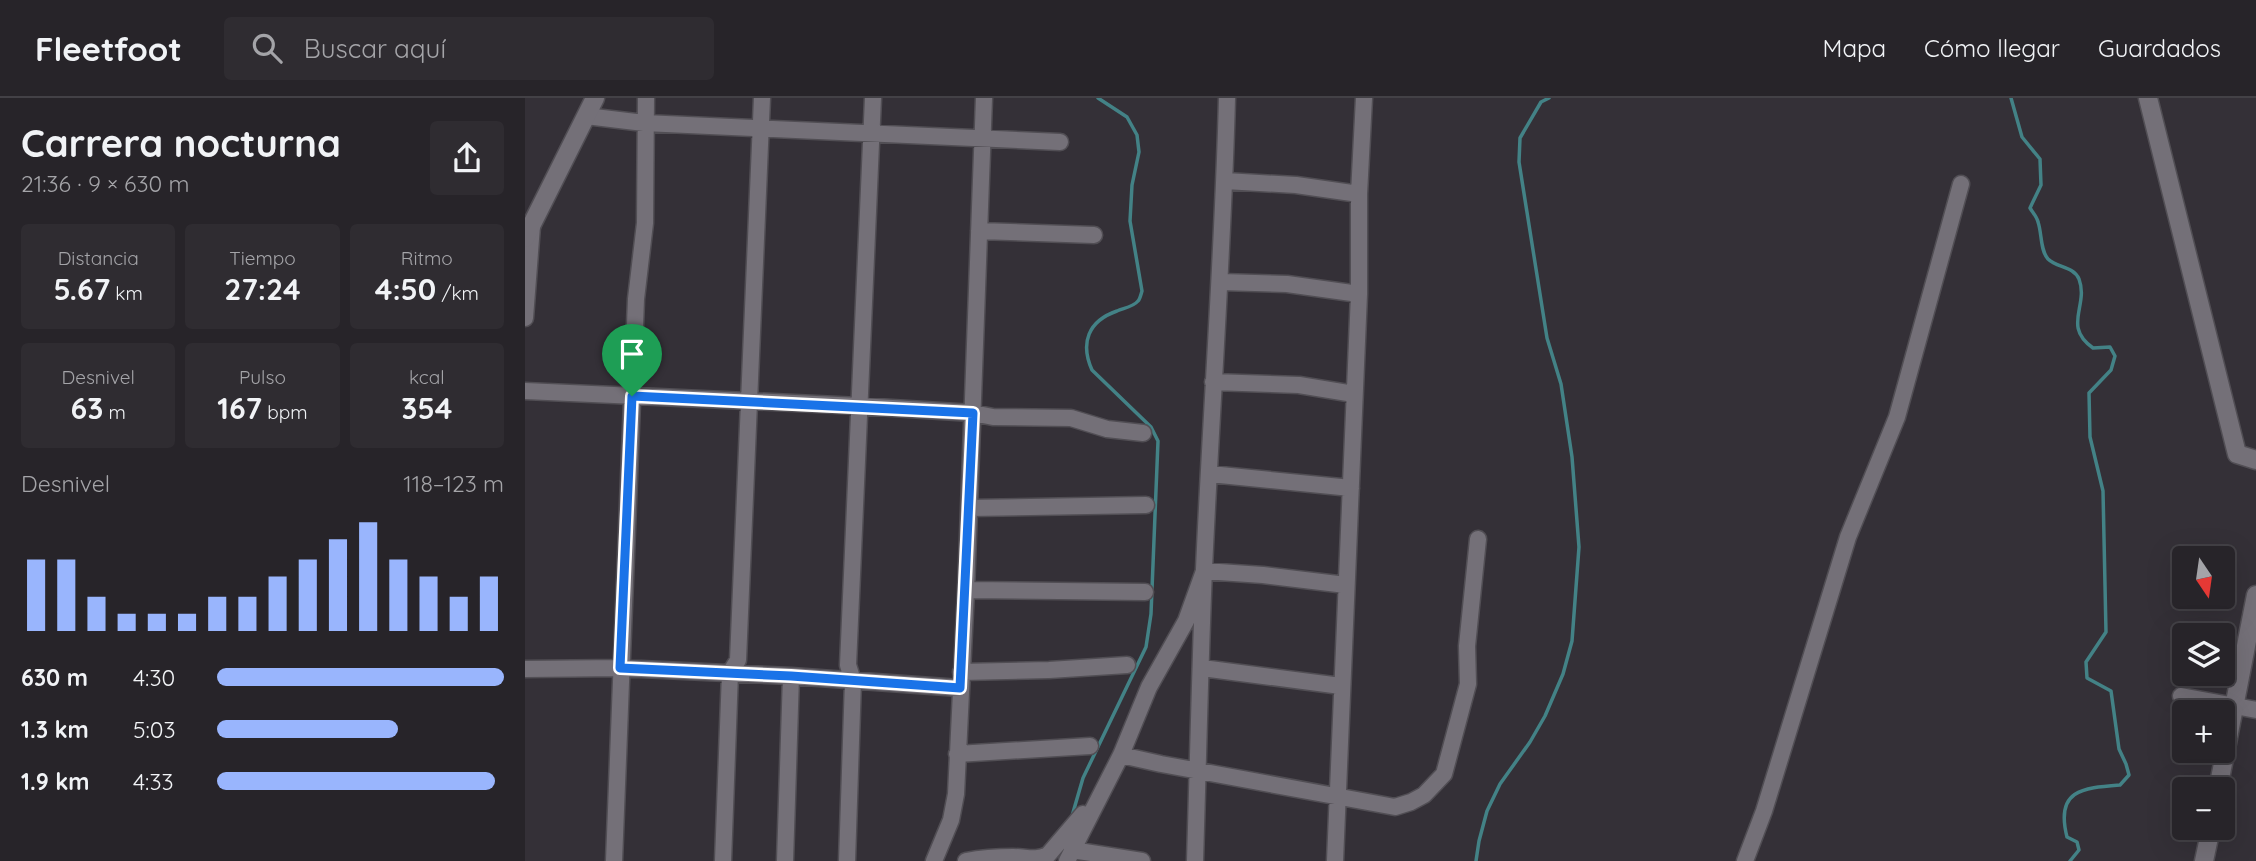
<!DOCTYPE html>
<html lang="es">
<head>
<meta charset="utf-8">
<style>
  body { margin:0; font-family:Quicksand,sans-serif; background:#2f2c31; color:#f1f3f6; height:100vh; display:flex; flex-direction:column; font-size:26px; white-space:nowrap }
  * { box-sizing:border-box; margin:0 }
  p { font-size:23px; color:#a4a4a8 }
  .icon { flex:none; width:38px; height:38px; fill:none; stroke:currentColor; stroke-width:2; stroke-linecap:round; stroke-linejoin:round }
  .map { position:relative; flex:1; overflow:hidden }
  .side { display:flex; flex-direction:column; background:#272429; width:525px }
  .side>* { flex:none }
  .needle { width:46px; rotate:167deg }
  .buttons { position:absolute; left:1647px; top:448px; display:grid; gap:14px }
  .buttons a { display:grid; place-items:center; width:63px; height:63px; border-radius:7px; background:#272429; box-shadow:0 7px 28px #0002,0 0 0 2px #434146; font-size:35px }
  .pin { position:absolute; display:grid; place-items:center; width:60px; height:60px; color:#fff; margin:-72px -30px; border-radius:50% 50% 50% 0; rotate:-45deg; box-shadow:0 0 7px #0007 }
  .pin .icon { rotate:45deg }
  .round { display:grid; place-items:center; flex:none; width:74px; height:74px; border-radius:7px; background:#2f2c31 }
  .head { display:flex; align-items:center; justify-content:space-between; height:119px; padding:0 21px }
  h1 { font-size:38px; font-weight:700; line-height:52px }
  .figures { display:grid; grid-template-columns:repeat(3,1fr); gap:10px; height:119px; padding:7px 21px }
  .figures div { display:grid; align-content:center; border-radius:7px; background:#2f2c31; text-align:center }
  .figures b { font-size:30px; font-weight:700 }
  .figures small { font-size:19px; font-weight:400 }
  .figures p { font-size:19px }
  .chart { height:196px; padding:14px 21px }
  .chart p { display:flex; justify-content:space-between }
  .chart svg { width:100%; height:126px; margin-top:7px; stroke:#99b5fd; stroke-width:6 }
  ul { padding:0 21px; list-style:none; font-size:23px }
  li { display:grid; grid-template-columns:112px 84px 1fr; align-items:center; height:52px }
  li i { height:18px; border-radius:9px; background:#99b5fd }
  header { display:flex; align-items:center; gap:42px; box-sizing:border-box; height:98px; padding:0 35px; background:#272429; border-bottom:2px solid #434146 }
  header strong { font-size:33px }
  nav { display:flex; gap:38px; margin-inline-start:auto; font-size:24px }
  .search { width:490px; height:63px; background:#2f2c31; display:flex; align-items:center; gap:18px; box-sizing:border-box; padding:0 24px; border-radius:7px; color:#a4a4a8; font-size:26px }
  main { display:flex; flex:1; min-height:0 }
  .map>svg:first-child { display:block }
</style>
</head>
<body>
<header>
<strong>Fleetfoot</strong>
<div class="search"><svg class="icon" aria-label="search" viewBox="0 0 24 24"><circle cx="10" cy="10" r="6"/><path d="M15 15l6 6"/></svg>Buscar aquí</div>
<nav><a>Mapa</a><a>Cómo llegar</a><a>Guardados</a></nav>
</header>
<main>
<section class="side">
<div class="head"><div><h1>Carrera nocturna</h1><p>21:36 · 9 × 630 m</p></div><a class="round"><svg class="icon" aria-label="share" viewBox="0 0 24 24"><path d="M12 15V3M7 8l5-5 5 5M5 13v7h14v-7"/></svg></a></div>
<div class="figures">
<div><p>Distancia</p><b>5.67<small> km</small></b></div>
<div><p>Tiempo</p><b>27:24</b></div>
<div><p>Ritmo</p><b>4:50<small> /km</small></b></div>
</div>
<div class="figures">
<div><p>Desnivel</p><b>63<small> m</small></b></div>
<div><p>Pulso</p><b>167<small> bpm</small></b></div>
<div><p>kcal</p><b>354</b></div>
</div>
<div class="chart"><p><span>Desnivel</span>118–123 m</p>
<svg viewBox="0 0 160 44" preserveAspectRatio="none"><path d="M5 44V19M15 44V19M25 44V32M35 44V38M45 44V38M55 44V38M65 44V32M75 44V32M85 44V25M95 44V19M105 44V12M115 44V6M125 44V19M135 44V25M145 44V32M155 44V25"/></svg>
</div>
<ul>
<li><b>630 m</b>4:30<i style="width:100%"></i></li>
<li><b>1.3 km</b>5:03<i style="width:63%"></i></li>
<li><b>1.9 km</b>4:33<i style="width:97%"></i></li>
</ul>
</section>
<div class="map">
<svg width="1731" height="763" viewBox="0 0 1731 763">
  <rect width="100%" height="100%" fill="#343037"/>
  <g fill="none" stroke-linecap="round" stroke-linejoin="round">
    <path stroke="#438286" stroke-width="3.5" d="M1486,0L1497,39L1515,61L1516,87L1505,110C1508,115 1512,119 1513,124C1517,135 1515,152 1523,161C1532,170 1548,168 1554,181C1564,208 1537,228 1568,250L1585,249L1590,258L1586,272L1564,295L1565,339L1578,393L1581,534L1561,564L1562,580L1586,593L1594,651L1601,666L1604,677L1595,687C1557,690 1530,692 1542,739L1552,744L1554,752L1545,763
      M547,718L558,680L621,549L626,516L633,343L626,329L567,272C555,245 563,223 592,213C599,210 608,209 613,203C615,201 616,196 617,193L605,123L607,87L614,54L612,37L602,19L573,0
      M951,763L954,743L962,713L975,686L1005,644L1020,618L1038,576L1047,543L1054,449L1047,359L1036,286L1022,240L994,64L995,40L1016,4L1024,0"/>
    <defs>
      <path id="minor" d="M61,18L119,25L535,44
        M700,83L771,87L834,96
        M454,133L569,137
        M696,184L762,186L834,196
        M0,220L7,128
        M688,284L774,287L829,296
        M0,293L335,308L448,315L468,319L546,320L582,331L618,335
        M685,376L826,390
        M444,410L621,407
        M441,492L620,494
        M677,570L816,588
        M0,571L95,570L266,578L435,590
        M436,574L524,572L602,567
        M1656,598L1731,612
        M432,656L565,648
        M596,657L636,666L870,709L886,704L899,697L919,676L943,586L942,548L953,441
        M547,752L617,763
        M89,763L111,201L120,125L121,0
        M198,763L205,575L213,562L237,0
        M260,763L266,578
        M322,763L328,583L323,567L348,0
        M409,763L426,722L431,696L441,492L459,0
        M441,763C457,760 472,759 488,759C502,759 510,763 523,757L558,716
        M542,763L596,657L624,589L661,523L679,473L738,477L821,487
        M670,763C673,666 675,568 679,471C686,314 698,157 702,0
        M810,763L834,196V96L839,0
        M1220,763L1239,713L1323,439L1372,319L1436,86"/>
      <path id="tertiary" d="M1623,0L1712,356L1731,362
        M0,140L70,0
        M1693,691L1731,497
        M1679,763L1686,730"/>
    </defs>
    <use href="#minor" stroke="#514e54" stroke-width="19"/>
    <use href="#tertiary" stroke="#514e54" stroke-width="21"/>
    <use href="#minor" stroke="#747078" stroke-width="16"/>
    <use href="#tertiary" stroke="#747078" stroke-width="18"/>
  </g>
  <g fill="none" stroke-linecap="round" stroke-linejoin="round">
    <defs>
      <path id="route" d="M107,298L448,315L435,590L266,578L95,570Z"/>
    </defs>
    <use href="#route" stroke="#fff" stroke-width="14"/>
    <use href="#route" stroke="#1a73e8" stroke-width="9"/>
  </g>
</svg>
<div class="buttons">
<a><svg class="needle" viewBox="-14 -14 28 28"><path d="M0-13l5 13h-10z" fill="#e53935"/><path d="M0 13l5-13h-10z" fill="#a4a4a8"/></svg></a>
<a><svg class="icon" aria-label="layers" viewBox="0 0 24 24"><path d="M12 4l9 5-9 5-9-5zM3 14l9 5 9-5"/></svg></a>
<a>+</a>
<a>−</a>
</div>
<div class="pin" style="left:107px;top:298px;background:#1e9e55"><svg class="icon" aria-label="arrive" viewBox="0 0 24 24"><path d="M6 21V4h12l-3 4 3 4H6"/></svg></div>
</div>
</main>
</body>
</html>
